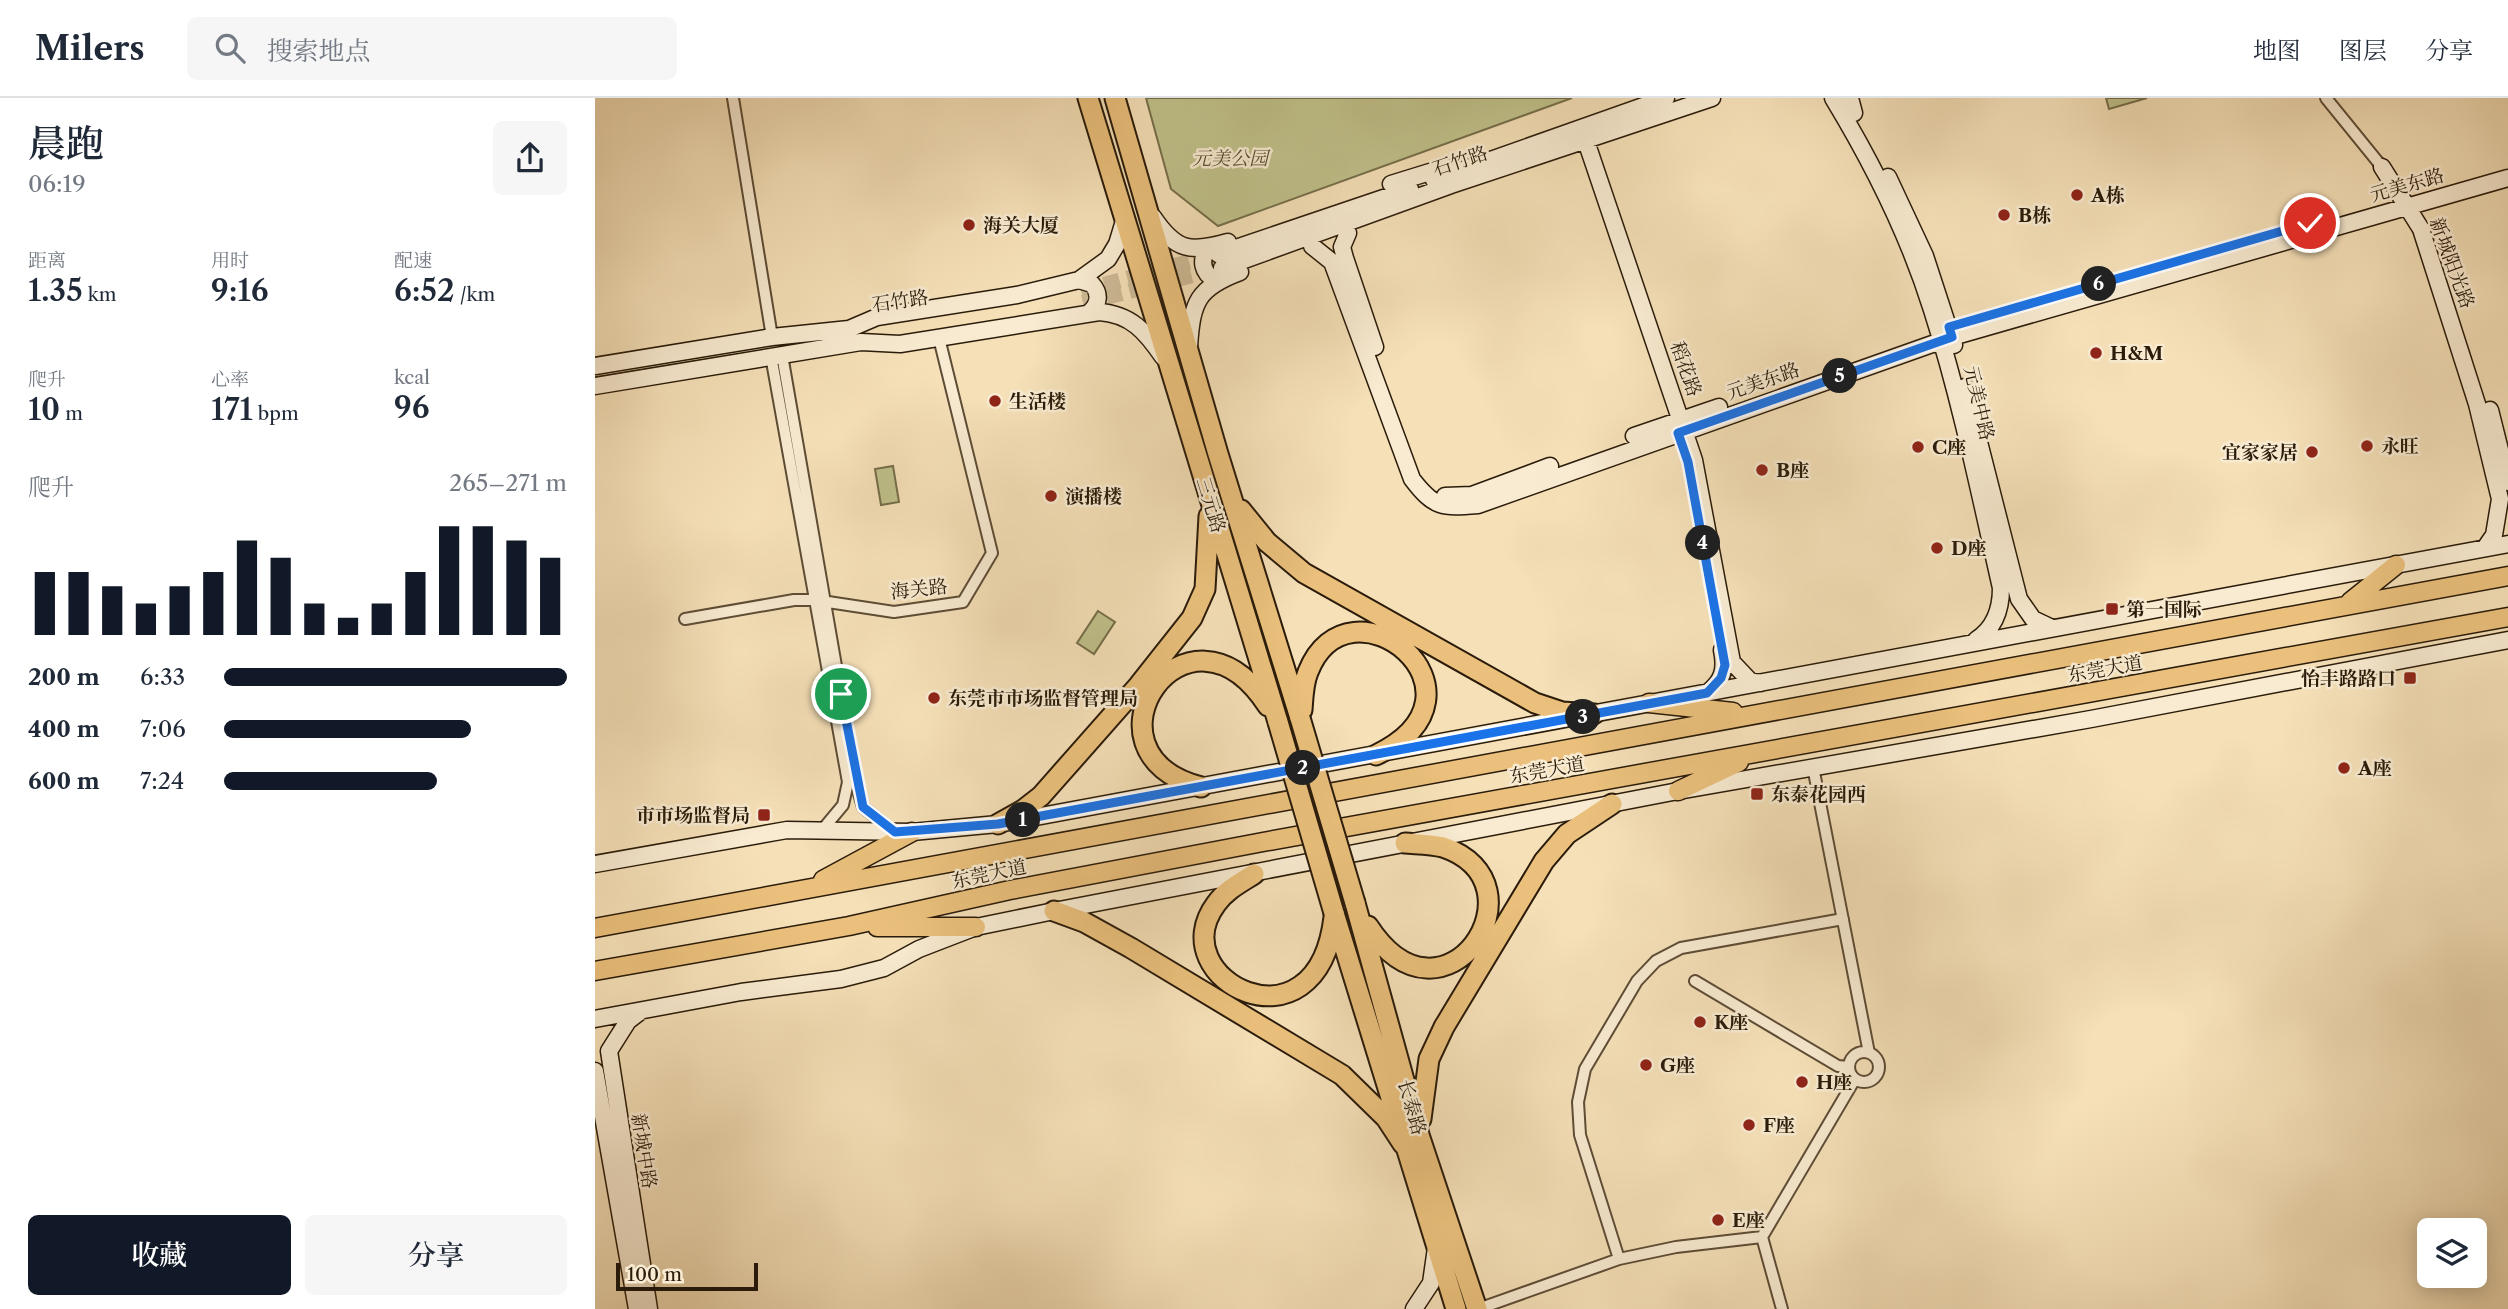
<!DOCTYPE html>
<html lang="zh">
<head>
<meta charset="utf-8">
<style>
  body { margin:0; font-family:"Libre Caslon Text","Noto Serif SC",serif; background:#f6f6f7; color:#1f2937; height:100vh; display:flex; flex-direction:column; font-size:26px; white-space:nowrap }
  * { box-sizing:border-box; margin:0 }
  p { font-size:23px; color:#747a83 }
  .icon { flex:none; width:38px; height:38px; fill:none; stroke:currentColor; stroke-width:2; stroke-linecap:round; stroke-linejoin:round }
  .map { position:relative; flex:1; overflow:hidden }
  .details { display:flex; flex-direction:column; background:#fff; width:595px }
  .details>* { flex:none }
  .buttons { position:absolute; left:1822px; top:1120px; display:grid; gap:14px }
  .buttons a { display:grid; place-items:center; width:70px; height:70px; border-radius:10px; background:#fff; box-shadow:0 4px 18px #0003; font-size:35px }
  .scale { position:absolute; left:21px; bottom:18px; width:142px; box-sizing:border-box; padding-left:7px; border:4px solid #2a1b0a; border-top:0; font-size:19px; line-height:24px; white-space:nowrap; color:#2a1b0a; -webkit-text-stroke:5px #f8ebd1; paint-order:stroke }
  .pin { position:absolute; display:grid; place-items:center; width:60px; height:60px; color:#fff; margin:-30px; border:4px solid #fff; border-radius:50%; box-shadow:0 2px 7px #0007 }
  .km { position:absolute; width:35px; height:35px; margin:-18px; border-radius:50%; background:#222; color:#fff; font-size:19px; line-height:35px; text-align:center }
  .round { display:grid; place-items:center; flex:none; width:74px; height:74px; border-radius:10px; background:#f6f6f7 }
  .overview { display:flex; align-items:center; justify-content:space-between; height:119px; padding:0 28px }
  h1 { font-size:38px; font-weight:600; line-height:52px }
  .stats { display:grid; grid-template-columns:repeat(3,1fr); gap:10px; height:119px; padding:7px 28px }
  .stats div { display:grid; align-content:center }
  .stats b { font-size:30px; font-weight:600 }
  .stats small { font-size:19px; font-weight:400 }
  .stats p { font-size:19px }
  .chart { height:196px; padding:14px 28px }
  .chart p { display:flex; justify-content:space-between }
  .chart svg { width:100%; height:126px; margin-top:7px; stroke:#111827; stroke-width:6 }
  .cta { display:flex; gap:14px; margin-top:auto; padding:14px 28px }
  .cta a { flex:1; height:80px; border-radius:10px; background:#111827; color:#fff; font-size:28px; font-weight:600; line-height:80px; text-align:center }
  .cta a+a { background:#f6f6f7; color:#1f2937 }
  ul { padding:0 28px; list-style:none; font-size:23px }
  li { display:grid; grid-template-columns:112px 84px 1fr; align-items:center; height:52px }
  li i { height:18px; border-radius:9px; background:#111827 }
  header { display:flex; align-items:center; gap:42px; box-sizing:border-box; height:98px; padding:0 35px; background:#fff; border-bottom:2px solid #e0e1e3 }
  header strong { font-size:33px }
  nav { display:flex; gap:38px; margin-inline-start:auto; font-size:24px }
  .search { width:490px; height:63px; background:#f6f6f7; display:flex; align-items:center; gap:18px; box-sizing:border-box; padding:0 24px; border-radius:10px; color:#747a83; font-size:26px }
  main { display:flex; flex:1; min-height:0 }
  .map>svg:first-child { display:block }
</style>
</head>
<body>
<header>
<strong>Milers</strong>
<div class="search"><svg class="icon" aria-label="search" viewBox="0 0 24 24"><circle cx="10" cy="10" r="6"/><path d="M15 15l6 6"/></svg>搜索地点</div>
<nav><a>地图</a><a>图层</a><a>分享</a></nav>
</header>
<main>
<section class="details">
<div class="overview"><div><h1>晨跑</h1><p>06:19</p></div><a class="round"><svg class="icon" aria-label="share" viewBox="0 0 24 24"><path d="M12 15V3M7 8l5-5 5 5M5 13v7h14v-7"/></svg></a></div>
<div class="stats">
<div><p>距离</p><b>1.35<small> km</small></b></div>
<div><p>用时</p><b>9:16</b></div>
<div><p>配速</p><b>6:52<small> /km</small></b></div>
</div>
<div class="stats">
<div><p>爬升</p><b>10<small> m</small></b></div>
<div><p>心率</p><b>171<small> bpm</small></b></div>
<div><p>kcal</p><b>96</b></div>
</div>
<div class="chart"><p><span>爬升</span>265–271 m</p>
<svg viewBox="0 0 160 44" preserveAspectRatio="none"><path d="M5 44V22M15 44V22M25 44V27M35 44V33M45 44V27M55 44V22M65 44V11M75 44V17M85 44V33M95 44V38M105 44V33M115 44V22M125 44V6M135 44V6M145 44V11M155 44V17"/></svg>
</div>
<ul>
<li><b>200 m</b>6:33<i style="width:100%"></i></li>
<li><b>400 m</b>7:06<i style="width:72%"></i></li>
<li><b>600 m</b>7:24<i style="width:62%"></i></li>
</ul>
<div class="cta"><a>收藏</a><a>分享</a></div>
</section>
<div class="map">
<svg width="1913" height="1211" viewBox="0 0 1913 1211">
  <rect width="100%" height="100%" fill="#f5e0b8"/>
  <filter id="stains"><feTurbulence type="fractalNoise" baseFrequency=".00286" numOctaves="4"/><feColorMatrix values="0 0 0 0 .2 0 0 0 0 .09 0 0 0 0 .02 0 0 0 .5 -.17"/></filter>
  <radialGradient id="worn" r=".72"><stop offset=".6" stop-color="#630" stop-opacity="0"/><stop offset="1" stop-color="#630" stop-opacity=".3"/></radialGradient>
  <path fill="#c0c18b" stroke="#756e4a" stroke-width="2" d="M551,0H977L623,128L576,91Z
    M1511,0H1552L1514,11Z
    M298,368L304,404L286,407L280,371Z
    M503,513L520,524L499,556L482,545Z"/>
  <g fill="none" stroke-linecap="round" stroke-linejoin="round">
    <path stroke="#ccb995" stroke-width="16" stroke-dasharray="16 8" stroke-linecap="butt" d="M486,193L621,157
      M488,205L621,171"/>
    <defs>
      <path id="street" d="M138,0L177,239
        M1731,0L1787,69
        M187,257L262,689L268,709L298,733
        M176,258L253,684L248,707L228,731
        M90,521L199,502H220L299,514L368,504L397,455L344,240
        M1218,669L1274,955
        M1100,883L1243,968L1254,969
        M1254 969a15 15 0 1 1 30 0a15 15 0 1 1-30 0Z
        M1167,1139L1260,981
        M1024,1161L985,1037L983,1004L990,971L1042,883L1061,863L1086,850L1248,821
        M883,1211L1024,1161L1081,1149L1167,1139L1187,1211"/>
      <path id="secondary" d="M1238,0C1278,66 1314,138 1337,212C1366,303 1385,397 1406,490C1406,511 1400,530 1381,542
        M1255,0L1259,15
        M991,43L1099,362L1137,564L1155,583L1166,585
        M1787,69L1826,131L1882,306L1905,401L1899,437L1890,450
        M1293,79L1330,158L1359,247
        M839,82L1071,0
        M796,86L851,69
        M558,119C581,153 595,155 633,144
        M753,135L747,149L750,160L780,249
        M717,148L737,164L817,381C839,410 847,410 883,407L1357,239L1913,80
        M614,149C604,162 607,175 621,183
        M623,156L815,91
        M627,170L856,87L1117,0
        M484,182L497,186C505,195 505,205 495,214
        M594,249C597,204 602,190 645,174
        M0,268L177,239L254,231L282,219L422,197L484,182L513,161L522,146L529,123
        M0,288L266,244L305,246L504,214C536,216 551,234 568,259
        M1370,289L1424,501L1438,521L1457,530
        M1895,312L1913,384
        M1039,338L1124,309
        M850,398L877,397L955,368
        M1112,595C1128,583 1131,571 1127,552
        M0,766L192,732L317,734L403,726L1913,446
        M46,913L33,923L14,953L54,1211
        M0,921L146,894L246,881L289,870L324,851L381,829L459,813L1083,693L1496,621L1913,542
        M0,973L42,1211
        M819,1211L836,1185L841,1150"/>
      <path id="primary" d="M1755,504L1801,467
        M1054,605L1138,614
        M1083,693L1144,664
        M228,782L317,734
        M282,829H381
        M0,830L1913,478
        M0,873L254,828L415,792L668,744L1913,519"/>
      <path id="highway" d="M493,0L683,624
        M520,0L623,356L705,620
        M646,412L672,444L709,475L940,605L967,614L999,616
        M707,612C708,600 708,586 713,574C754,470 910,595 781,657
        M606,689C475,655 592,483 673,608
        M403,726L428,712L446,698L544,587L597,520L610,491L614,418
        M659,776C645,785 631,792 621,806C565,881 722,962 739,819
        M760,805L825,1040L882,1211
        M459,813L489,824L536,850L747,977L791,1020L808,1046
        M739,815L861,1211
        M773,828C849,945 955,785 848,749C836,746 822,746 810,745
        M826,1021L834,961L849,929L949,763L972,736L1017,706"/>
    </defs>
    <use href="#street" stroke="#5d4c36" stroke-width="14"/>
    <use href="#secondary" stroke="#2a1b0a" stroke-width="19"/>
    <use href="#primary" stroke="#2a1b0a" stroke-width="21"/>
    <use href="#highway" stroke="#2a1b0a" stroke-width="23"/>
    <use href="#street" stroke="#f8ebd1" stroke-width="10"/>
    <use href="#secondary" stroke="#f8ebd1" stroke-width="16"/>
    <use href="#primary" stroke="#eac07c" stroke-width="18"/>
    <use href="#highway" stroke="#eac07c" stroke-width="19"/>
    <defs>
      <path id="highway-bridge" d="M705,620L760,805
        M683,624L739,815"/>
    </defs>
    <use href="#highway-bridge" stroke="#2a1b0a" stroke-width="23" stroke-linecap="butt"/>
    <use href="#highway-bridge" stroke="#eac07c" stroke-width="19"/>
  </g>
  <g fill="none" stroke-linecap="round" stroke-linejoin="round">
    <defs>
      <path id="route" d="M246,596L268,709L300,734L403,726L1112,595L1126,580L1130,567L1093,364L1083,335L1357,239L1354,229L1715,125"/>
    </defs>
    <use href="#route" stroke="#fff" stroke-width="14"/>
    <use href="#route" stroke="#1a73e8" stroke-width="9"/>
  </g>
  <g fill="#8f2418" stroke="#f8ebd1" stroke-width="2.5">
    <circle cx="1482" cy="97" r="7"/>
    <circle cx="1409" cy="117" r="7"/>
    <circle cx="374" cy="127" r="7"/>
    <circle cx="1501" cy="255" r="7"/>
    <circle cx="400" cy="303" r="7"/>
    <circle cx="1772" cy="348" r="7"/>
    <circle cx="1323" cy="349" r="7"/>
    <circle cx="1717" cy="354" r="7"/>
    <circle cx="1167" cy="372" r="7"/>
    <circle cx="456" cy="398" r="7"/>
    <circle cx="1342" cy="450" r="7"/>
    <rect x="1510" y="504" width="14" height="14" rx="3.5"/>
    <rect x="1808" y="573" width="14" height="14" rx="3.5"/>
    <circle cx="339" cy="600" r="7"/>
    <circle cx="1749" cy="670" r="7"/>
    <rect x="1155" y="689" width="14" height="14" rx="3.5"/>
    <rect x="162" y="710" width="14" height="14" rx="3.5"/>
    <circle cx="1105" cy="924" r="7"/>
    <circle cx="1051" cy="967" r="7"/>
    <circle cx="1207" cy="984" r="7"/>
    <circle cx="1154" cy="1027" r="7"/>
    <circle cx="1123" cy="1122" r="7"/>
  </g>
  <g text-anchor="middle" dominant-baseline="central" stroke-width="5" stroke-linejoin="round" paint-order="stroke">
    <g font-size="19" font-style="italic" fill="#574d31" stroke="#f8ebd1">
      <text x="635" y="60">元美公园</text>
    </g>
    <g font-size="19" fill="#2a1b0a" stroke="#f8ebd1">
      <text transform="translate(865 63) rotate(-18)">石竹路</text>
      <text transform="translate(1812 87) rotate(-16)">元美东路</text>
      <text transform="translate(1857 165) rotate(70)">新城阳光路</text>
      <text transform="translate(305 203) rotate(-8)">石竹路</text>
      <text transform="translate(1091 271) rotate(71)">稻花路</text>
      <text transform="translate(1168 283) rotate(-19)">元美东路</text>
      <text transform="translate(1384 305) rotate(77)">元美中路</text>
      <text transform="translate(616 407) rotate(73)">三元路</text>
      <text transform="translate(324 491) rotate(-6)">海关路</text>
      <text transform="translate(1510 571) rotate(-10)">东莞大道</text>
      <text transform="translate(952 672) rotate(-10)">东莞大道</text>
      <text transform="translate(394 776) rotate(-12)">东莞大道</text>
      <text transform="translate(817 1009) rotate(74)">长泰路</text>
      <text transform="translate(49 1053) rotate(81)">新城中路</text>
    </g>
    <g font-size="19" font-weight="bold" fill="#2a1b0a" stroke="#f8ebd1" text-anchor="start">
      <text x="1496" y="97">A栋</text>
      <text x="1423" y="117">B栋</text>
      <text x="388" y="127">海关大厦</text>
      <text x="1515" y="255">H&amp;M</text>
      <text x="414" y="303">生活楼</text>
      <text x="1786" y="348">永旺</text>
      <text x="1337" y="349">C座</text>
      <text x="1703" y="354" text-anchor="end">宜家家居</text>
      <text x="1181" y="372">B座</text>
      <text x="470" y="398">演播楼</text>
      <text x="1356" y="450">D座</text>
      <text x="1531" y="511">第一国际</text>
      <text x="1801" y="580" text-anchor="end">怡丰路路口</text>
      <text x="353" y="600">东莞市市场监督管理局</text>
      <text x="1763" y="670">A座</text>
      <text x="1176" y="696">东泰花园西</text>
      <text x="155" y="717" text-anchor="end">市市场监督局</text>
      <text x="1119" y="924">K座</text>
      <text x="1065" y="967">G座</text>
      <text x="1221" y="984">H座</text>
      <text x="1168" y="1027">F座</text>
      <text x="1137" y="1122">E座</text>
    </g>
  </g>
  <rect width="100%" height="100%" filter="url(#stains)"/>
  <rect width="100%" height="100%" fill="url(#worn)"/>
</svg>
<div class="buttons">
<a><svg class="icon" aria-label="layers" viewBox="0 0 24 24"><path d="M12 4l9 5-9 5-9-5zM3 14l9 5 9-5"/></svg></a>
</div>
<div class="scale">100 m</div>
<div class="pin" style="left:246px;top:596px;background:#1e9e55"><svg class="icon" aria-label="arrive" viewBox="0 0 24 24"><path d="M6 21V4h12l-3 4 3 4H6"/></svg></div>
<div class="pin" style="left:1715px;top:125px;background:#d93025"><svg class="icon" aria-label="check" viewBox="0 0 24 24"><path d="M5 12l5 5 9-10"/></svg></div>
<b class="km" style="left:428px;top:722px">1</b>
<b class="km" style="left:708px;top:670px">2</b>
<b class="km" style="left:988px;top:619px">3</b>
<b class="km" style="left:1108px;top:445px">4</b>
<b class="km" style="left:1245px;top:278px">5</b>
<b class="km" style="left:1504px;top:186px">6</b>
</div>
</main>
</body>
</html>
